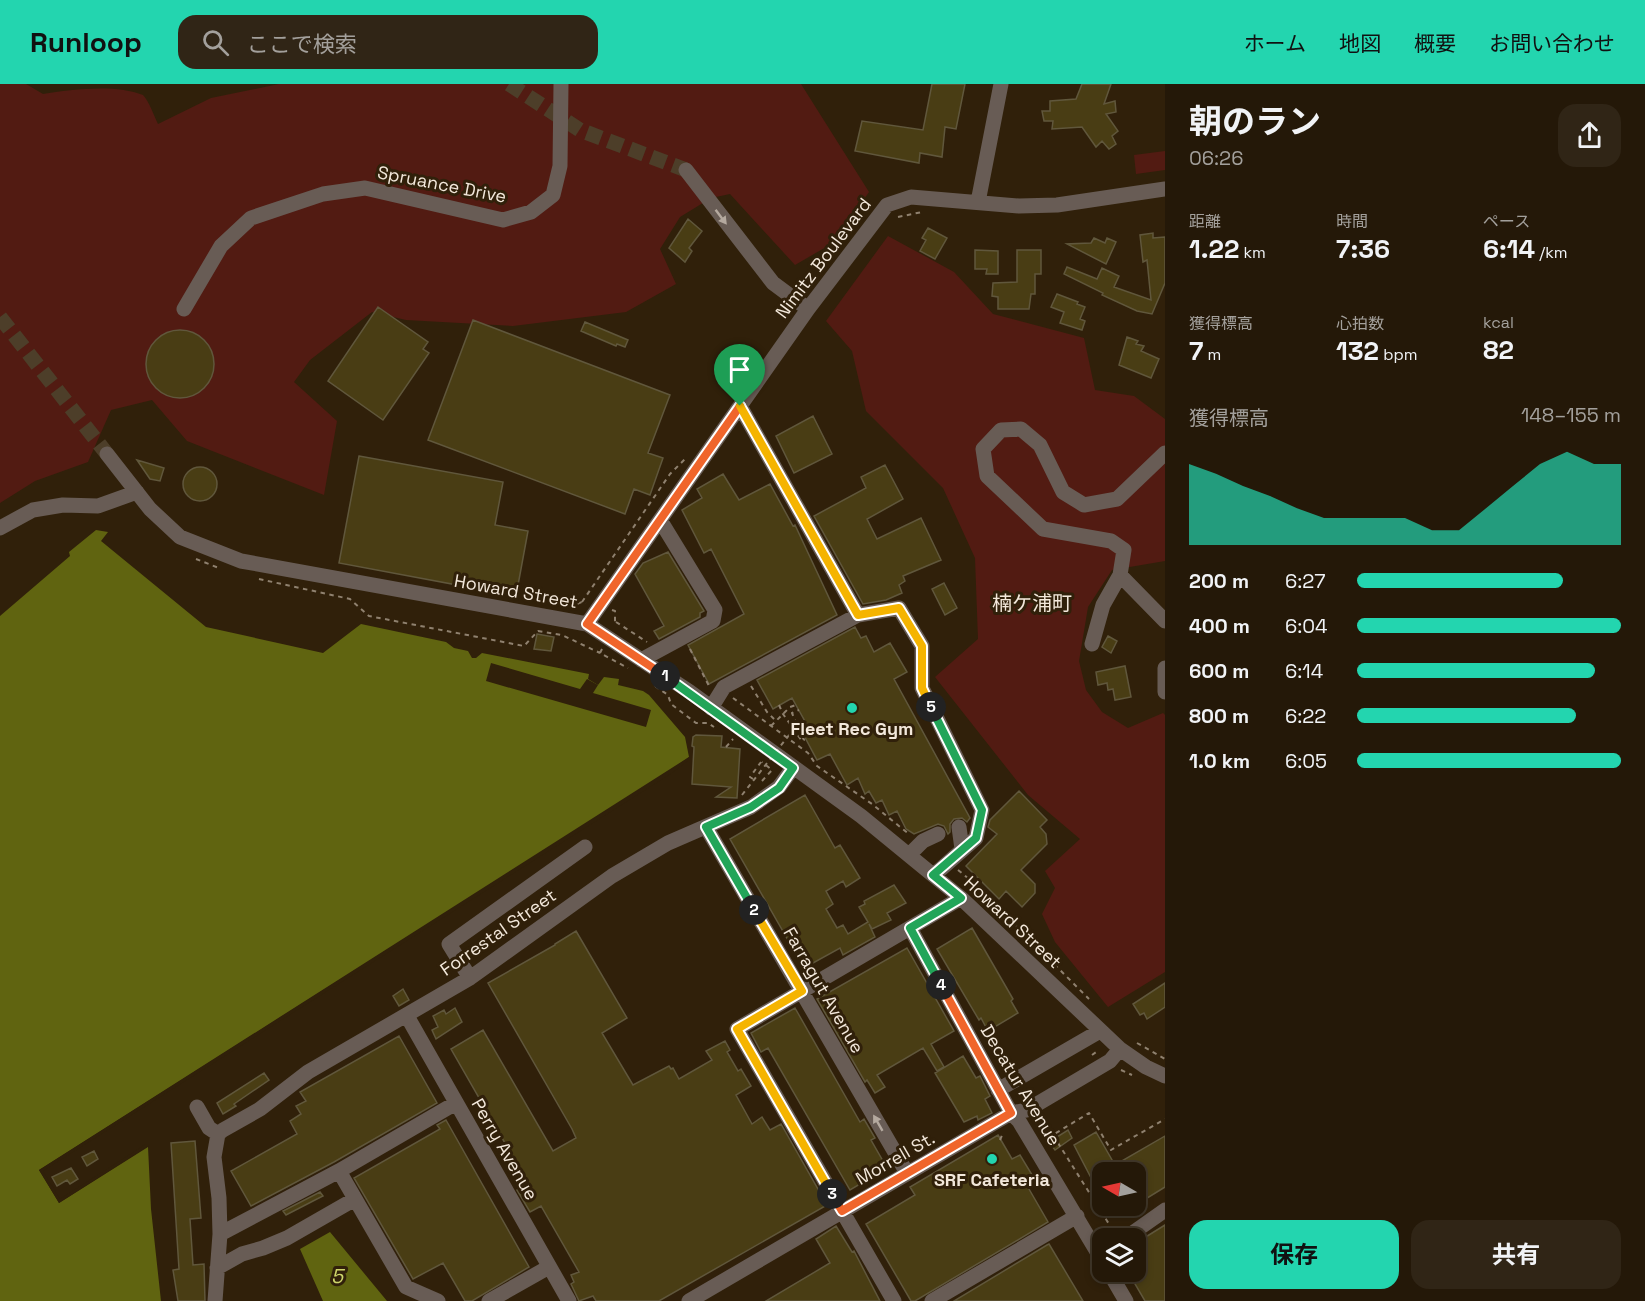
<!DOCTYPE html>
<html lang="ja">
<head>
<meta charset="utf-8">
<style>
  body { margin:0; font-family:"Space Grotesk","Noto Sans JP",sans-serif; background:#302516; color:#f1f3f6; height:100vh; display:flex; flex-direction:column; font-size:22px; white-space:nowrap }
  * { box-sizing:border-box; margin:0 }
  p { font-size:20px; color:#a3a09c }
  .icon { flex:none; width:33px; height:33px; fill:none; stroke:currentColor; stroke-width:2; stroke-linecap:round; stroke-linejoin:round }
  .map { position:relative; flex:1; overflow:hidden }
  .panel { display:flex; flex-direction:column; background:#241808; width:480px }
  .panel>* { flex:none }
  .needle { width:39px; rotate:279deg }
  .buttons { position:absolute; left:1092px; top:1078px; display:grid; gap:12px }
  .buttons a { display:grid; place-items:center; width:54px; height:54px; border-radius:12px; background:#241808; box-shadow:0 3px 9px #0003,0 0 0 2px #413729; font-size:30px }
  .pin { position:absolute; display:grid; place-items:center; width:51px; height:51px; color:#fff; margin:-62px -26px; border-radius:50% 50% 50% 0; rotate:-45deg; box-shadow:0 0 6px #0007 }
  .pin .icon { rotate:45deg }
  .km { position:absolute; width:30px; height:30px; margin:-15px; border-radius:50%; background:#222; color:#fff; font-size:16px; line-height:30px; text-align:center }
  .round { display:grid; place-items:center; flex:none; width:63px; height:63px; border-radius:18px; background:#302516 }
  .summary { display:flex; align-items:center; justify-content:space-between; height:102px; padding:0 24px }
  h1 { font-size:33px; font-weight:700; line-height:45px }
  .metrics { display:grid; grid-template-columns:repeat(3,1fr); gap:9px; height:102px; padding:6px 24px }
  .metrics div { display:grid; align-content:center }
  .metrics b { font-size:26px; font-weight:700 }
  .metrics small { font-size:16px; font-weight:400 }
  .metrics p { font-size:16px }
  .chart { height:168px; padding:12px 24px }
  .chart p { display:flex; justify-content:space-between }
  .chart svg { width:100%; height:108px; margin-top:6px; fill:#23d5af; opacity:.7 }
  .cta { display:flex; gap:12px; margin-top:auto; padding:12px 24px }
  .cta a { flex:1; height:69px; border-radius:18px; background:#23d5af; color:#111; font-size:24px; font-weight:700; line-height:69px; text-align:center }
  .cta a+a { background:#302516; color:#f1f3f6 }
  ul { padding:0 24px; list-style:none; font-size:20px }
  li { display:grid; grid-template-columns:96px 72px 1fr; align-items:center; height:45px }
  li i { height:15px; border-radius:8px; background:#23d5af }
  header { display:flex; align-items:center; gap:36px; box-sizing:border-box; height:84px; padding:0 30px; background:#23d5af; color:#111 }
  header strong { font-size:28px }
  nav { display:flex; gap:33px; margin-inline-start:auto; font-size:21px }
  .search { width:420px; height:54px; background:#302516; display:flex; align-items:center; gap:15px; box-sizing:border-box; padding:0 21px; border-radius:18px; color:#a3a09c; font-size:22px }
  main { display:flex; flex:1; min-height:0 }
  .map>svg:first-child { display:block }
</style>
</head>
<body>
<header>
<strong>Runloop</strong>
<div class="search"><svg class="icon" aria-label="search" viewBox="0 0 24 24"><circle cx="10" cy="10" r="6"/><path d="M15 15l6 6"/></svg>ここで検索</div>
<nav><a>ホーム</a><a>地図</a><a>概要</a><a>お問い合わせ</a></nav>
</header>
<main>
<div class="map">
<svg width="1165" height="1217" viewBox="0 0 1165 1217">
  <rect width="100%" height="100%" fill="#30200a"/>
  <path fill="#521b12" d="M0,0H26L43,10C72,5 117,0 143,11C149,17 154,32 158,40L211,14L279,0H801L869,108L833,159L795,181L730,110L711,114L680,133L660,165L676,200L626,228L513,242L406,236L372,228L310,276L294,298L337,337L324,411L187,357L152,316L111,326L88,378L35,397L0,419Z
    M1165,67V86L1136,90L1134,71Z
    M888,152L954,188L993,230L1084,254L1095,306L1134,312L1165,335V477L1112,486L1088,523L1079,577L1086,606L1102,628L1128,644L1163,629L1165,631V888L1108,923L1055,858L1042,830L1055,804L1045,787L1080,755L1028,711L935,593L978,555L975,474L943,404L866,327L852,267L826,237Z"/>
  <path fill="#606410" d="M96,446L108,448L101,457L206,543L323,569L361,540L446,558L454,564L468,567L472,574H476L482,569L589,590L588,595L598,601L604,593L619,595L618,601L643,607L649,611L685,653L689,673L671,686L39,1086L59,1119L148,1063L151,1125L161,1217H0V532L70,472L69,468Z
    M330,1148L387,1217H323L300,1165Z"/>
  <path fill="#30200a" d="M491,579L580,605L587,595L598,601L593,609L651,626L646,643L486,597Z
    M689,673V676L672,689L43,1087L60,1115L146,1060L150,1061L59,1119L39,1086Z"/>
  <path fill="#493d14" stroke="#60573c" stroke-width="1.5" d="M932,0H965L956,45L945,43L942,73L920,69L919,79L855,67L862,37L923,46Z
    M1082,0H1111L1104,20L1115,17L1116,28L1106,30L1118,47L1112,52L1116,60L1109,65L1102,57L1096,63L1082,43L1052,45L1053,37H1044L1042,27H1050V17L1076,15Z
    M688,135L702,147L689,164L692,167L685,178L669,164Z
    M928,144L947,154L935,175L920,167L926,156L922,154Z
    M1153,149V154L1165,153V199L1152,230L1137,227L1102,211L1103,209L1064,190L1067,183L1097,195L1102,184L1119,192L1114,203L1151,216L1147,176L1143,178L1140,151Z
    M1094,154L1105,159L1107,154L1116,158L1106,180L1067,160L1091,159Z
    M975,166L998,167V190H986L987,185H975Z
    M1017,166H1041V190H1035V210H1031L1029,225H998V213L992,212L993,199L1017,198Z
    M1057,210L1078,218L1077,220L1085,223L1080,235L1085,237L1082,246L1060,239L1064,228L1051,223Z
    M378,223L428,258L423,265L429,269L383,336L328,297Z
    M473,236L670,311L648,369L663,374L650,411L634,405L625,430L428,356Z
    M585,238L628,256L625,263L617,260L616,262L581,247Z
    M146 280a34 34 0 1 1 68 0a34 34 0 1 1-68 0Z
    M1127,253L1138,257L1136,260L1144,262L1141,267L1159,275L1151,294L1119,281Z
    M813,332L832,370L794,389L776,352Z
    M359,372L503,398L495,441L528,447L516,512L339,479Z
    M137,376L164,384L160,397L150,395Z
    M885,381L903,415L867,435L877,455L921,434L941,476L903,492L905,497L899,501L902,509L886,516L863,520L814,432L866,404L861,393Z
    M183 400a17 17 0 1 1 34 0a17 17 0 1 1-34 0Z
    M723,390L739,416L770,400L793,442L795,441L837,531L709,600L688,561L744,530L711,465L704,469L682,426L702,414L697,405Z
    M668,468L704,527L700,529V533L659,555L654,547L664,542L635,490L643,479Z
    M944,499L957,524L945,531L932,505Z
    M855,543L861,554L866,552L874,568L890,559L907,588L894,595L970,734L967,738L962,734L954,735L950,740V748L948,750L944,742L938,740L914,750L906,745L897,727L889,731L882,716L876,719L869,707L865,710L858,694L847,701L830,670L817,676L800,644L807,641L792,614L773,625L757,596Z
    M537,550L554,553L551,567L534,565Z
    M1108,552L1117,557L1111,569L1102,563Z
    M1125,582L1131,613L1115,616L1113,605L1108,606L1107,599L1098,601L1096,588Z
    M696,651L722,652L721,663L740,665L737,714L716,713L731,703L692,700L694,663L692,662L693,653Z
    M1019,707L1047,736L1040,743L1046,750L1047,760L1021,786L1035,800V809L1022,823L1006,807L999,815L966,782L997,750L988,743L990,736Z
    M805,711L835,764L840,761L860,794L846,803L843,797L826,807L833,820L826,825L837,844L843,841L848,850L868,838L859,823L865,820L864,817L894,801L906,819L887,829L891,836L872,845L869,840L875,853L843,871L840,864L804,884L730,755Z
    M972,844L1013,915L1011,917L1018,929L988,947L981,934L979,936L937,865Z
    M576,847L627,934L602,949L633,1001L669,982L671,985L673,984L679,995L712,976L706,967L725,957L730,966L727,968L738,987L741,985L751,1002L736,1011L752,1040L762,1033L770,1046L781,1040L827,1121L659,1217H596L593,1212L579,1217L571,1200L574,1198L571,1191L579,1188L541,1122L530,1128L517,1106L529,1101L451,965L483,946L553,1067L576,1054L572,1045L488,899L555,861V860Z
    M907,864L954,947L931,960L944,983L937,987L923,964L877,991L885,1003L875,1009L867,996L865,998L817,915Z
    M1165,899V923L1147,935L1144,929L1140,931L1133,920Z
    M403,905L409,916L399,922L393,912Z
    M455,924L462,938L436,955L432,946L438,943L433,932L444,926L446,930Z
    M795,924L860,1038L864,1035L875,1054L871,1056L887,1084L850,1106L768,964L761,968L751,949Z
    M399,952L437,1019L334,1078L251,1122L231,1087L297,1050L290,1037L301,1030L296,1022L306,1017L300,1008Z
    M963,972L976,994L980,992L990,1012L985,1015L992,1029L978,1036L977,1032L964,1038L935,989Z
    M264,989L269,996L234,1020L236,1022L223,1030L217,1019Z
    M446,1036L529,1183L472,1217H465L443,1179L413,1195L354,1094L440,1045L437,1041Z
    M1068,1046L1072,1054L1055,1066L1049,1058Z
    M1096,1048L1115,1081L1165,1052V1103L1136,1121V1089H1102V1115L1074,1061Z
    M998,1051L1012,1075L1020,1071L1037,1099L1029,1105L1048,1138L915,1217H911L866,1140L915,1111L910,1103Z
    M195,1057L201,1134L190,1135L193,1181L204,1180L205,1217H178L173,1186L179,1185L171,1059Z
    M94,1067L98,1075L87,1082L82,1073Z
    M71,1084L78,1095L70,1100L67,1096L57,1102L52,1093Z
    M320,1108L323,1112L315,1116L286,1131L283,1127Z
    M1165,1141V1217H1145L1128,1188H1136V1159Z
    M836,1142L852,1168L854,1167L880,1217H766L830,1179L816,1155Z
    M1049,1160L1083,1217H954L1047,1161Z"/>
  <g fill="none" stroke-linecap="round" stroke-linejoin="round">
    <path stroke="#4d3e29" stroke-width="15" stroke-dasharray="15 8" stroke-linecap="butt" d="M509,0L580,46L686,86
      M0,233L107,370"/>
    <path stroke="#8f816f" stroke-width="2" stroke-dasharray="4.5 4.5" stroke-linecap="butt" d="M898,133L922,128
      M196,475L219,484
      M259,495L350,515L369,532L524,562L538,547L562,551L600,569
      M582,518L670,390L687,373
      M569,523L582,518L586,519
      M612,526L615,527V541
      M616,538L647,558
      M602,565L600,569L628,584
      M690,565L709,602
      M655,602L668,611L671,620L696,639H708L714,643
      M751,602L767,628L776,637
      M733,614L808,669L817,682L872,720L910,751
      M779,621L783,630L802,657L804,656L797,641
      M771,642L790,623L796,621
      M726,663L733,655
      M753,695L750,693L761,678
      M762,697L772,686L762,678
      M958,786L969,795L1089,915
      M1137,959L1165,975
      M1092,971L1099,966
      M1121,986L1132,991
      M1038,1035L1051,1052L1089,1029L1111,1066L1165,1035
      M1053,1051L1114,1148
      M1000,1056L1003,1049"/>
    <path stroke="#685c55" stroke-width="15" d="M686,86L773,199L808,225
      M978,118L1001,0
      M184,225L221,162L251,134L323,110L365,104L503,136L531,128L553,111L560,82L561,0
      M740,322L858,531
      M1165,369L1117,415L1084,421L1063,408L1040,361L1021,345L1001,346L983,365L987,392L1043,445L1111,457L1124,466L1120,491L1165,537
      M107,370L150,425L180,453L241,477L587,540L690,608L861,732L961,814L1120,965L1146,983L1165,992
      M0,444L33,426L63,421L98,422L137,408
      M587,540L808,225L887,121L911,113L1019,122L1057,121L1165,105
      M1092,560L1103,521L1120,491
      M641,576L713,537L715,526L660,436
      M1165,584V608
      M711,624L724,603L858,531L899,524L922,562V604L982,726L976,754L934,791
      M706,743L907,1089
      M959,743L962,765
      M909,771L923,757L938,750
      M910,844L1011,1029L1019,1037L1102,1176
      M470,894L449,860L585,763
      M407,932L569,1217
      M998,1006L1100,947
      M197,1023L209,1044L218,1050
      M339,1087L406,1203L438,1217
      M220,1150L339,1087L456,1019
      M1124,1155L1165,1126
      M217,1184L242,1170L263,1164L287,1154L355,1115
      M1109,1188L1126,1217
      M215,1217L220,1150L219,1114L214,1073L218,1050L223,1046L260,1025L308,988L470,894L612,792L668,759L751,723L779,703L793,684
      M489,1217L549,1183
      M689,1217L1011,1029L1027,1026L1110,977L1120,965
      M894,1217L737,945L961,814
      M932,1217L1077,1132"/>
    <path stroke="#8f816f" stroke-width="2" stroke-dasharray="4.5 4.5" stroke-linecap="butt" d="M742,711L797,641L792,629L799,626"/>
  </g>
  <defs><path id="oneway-solid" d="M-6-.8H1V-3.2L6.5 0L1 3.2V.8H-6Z" transform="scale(1.5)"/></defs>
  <g fill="#b4a99f">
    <use href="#oneway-solid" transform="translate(721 133) rotate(53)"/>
    <use href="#oneway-solid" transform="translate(878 1039) rotate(-120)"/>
  </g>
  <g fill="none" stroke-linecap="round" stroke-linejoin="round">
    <defs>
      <path id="split-1" d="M665,592L587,540L740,322"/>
      <path id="split-2" d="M665,592L793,684L779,704L751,723L706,743L754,826"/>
      <path id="split-3" d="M754,826L802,907L737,945L832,1110"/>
      <path id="split-4" d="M832,1110L842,1127L1011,1029L941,901"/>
      <path id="split-5" d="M931,623L982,726L976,754L933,791L961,814L910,844L941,901"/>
      <path id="split-6" d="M740,322L858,531L899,524L922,562V604L931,623"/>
    </defs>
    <use href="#split-1" stroke="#fff" stroke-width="12"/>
    <use href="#split-2" stroke="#fff" stroke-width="12"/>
    <use href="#split-3" stroke="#fff" stroke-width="12"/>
    <use href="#split-4" stroke="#fff" stroke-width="12"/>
    <use href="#split-5" stroke="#fff" stroke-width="12"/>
    <use href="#split-6" stroke="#fff" stroke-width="12"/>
    <use href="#split-1" stroke="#f0652b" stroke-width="8"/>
    <use href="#split-2" stroke="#22a559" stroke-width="8"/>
    <use href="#split-3" stroke="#f5b400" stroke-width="8"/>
    <use href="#split-4" stroke="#f0652b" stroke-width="8"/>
    <use href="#split-5" stroke="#22a559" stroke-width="8"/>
    <use href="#split-6" stroke="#f5b400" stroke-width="8"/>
  </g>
  <g fill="#23d5af" stroke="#30200a" stroke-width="2">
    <circle cx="852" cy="624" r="6"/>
    <circle cx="992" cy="1075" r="6"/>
  </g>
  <g text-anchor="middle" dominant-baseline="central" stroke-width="6" stroke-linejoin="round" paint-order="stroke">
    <g font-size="18" fill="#f3e8db" stroke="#30200a">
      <text transform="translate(442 100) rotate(11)">Spruance Drive</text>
      <text transform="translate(823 174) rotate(-53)">Nimitz Boulevard</text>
      <text transform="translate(516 507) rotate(10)">Howard Street</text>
      <text transform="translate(1013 838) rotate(43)">Howard Street</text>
      <text transform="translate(498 848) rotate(-35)">Forrestal Street</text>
      <text transform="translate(824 906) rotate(60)">Farragut Avenue</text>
      <text transform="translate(1021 1001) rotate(59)">Decatur Avenue</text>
      <text transform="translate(505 1065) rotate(60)">Perry Avenue</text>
      <text transform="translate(895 1074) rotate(-30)">Morrell St.</text>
    </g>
    <g font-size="18" font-weight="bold" fill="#f3e8db" stroke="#30200a">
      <text x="852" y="644">Fleet Rec Gym</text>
      <text x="992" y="1095">SRF Cafeteria</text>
    </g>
    <g font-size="20" fill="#f3e8db" stroke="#30200a">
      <text x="1032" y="519">楠ケ浦町</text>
    </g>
    <g font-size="20" font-style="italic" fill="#cdd46a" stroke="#30200a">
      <text x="337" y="1192">5</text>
    </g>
  </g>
</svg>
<div class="buttons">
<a><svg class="needle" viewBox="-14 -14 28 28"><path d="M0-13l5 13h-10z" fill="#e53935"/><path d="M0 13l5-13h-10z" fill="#a3a09c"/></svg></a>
<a><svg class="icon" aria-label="layers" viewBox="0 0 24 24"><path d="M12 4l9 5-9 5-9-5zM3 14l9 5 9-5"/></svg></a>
</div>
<div class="pin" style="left:740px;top:322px;background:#1e9e55"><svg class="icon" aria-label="arrive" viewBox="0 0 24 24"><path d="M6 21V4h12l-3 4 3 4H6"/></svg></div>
<b class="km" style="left:665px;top:592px">1</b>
<b class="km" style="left:754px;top:826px">2</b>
<b class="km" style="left:832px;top:1110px">3</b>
<b class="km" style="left:941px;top:901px">4</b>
<b class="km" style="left:931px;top:623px">5</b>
</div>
<section class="panel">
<div class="summary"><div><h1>朝のラン</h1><p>06:26</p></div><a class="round"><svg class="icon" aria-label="share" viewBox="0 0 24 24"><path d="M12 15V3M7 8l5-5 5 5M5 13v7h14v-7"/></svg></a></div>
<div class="metrics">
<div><p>距離</p><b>1.22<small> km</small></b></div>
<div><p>時間</p><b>7:36</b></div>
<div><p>ペース</p><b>6:14<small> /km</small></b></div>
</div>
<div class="metrics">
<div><p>獲得標高</p><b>7<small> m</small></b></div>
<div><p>心拍数</p><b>132<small> bpm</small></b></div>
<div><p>kcal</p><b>82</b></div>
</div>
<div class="chart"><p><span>獲得標高</span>148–155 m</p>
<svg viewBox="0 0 160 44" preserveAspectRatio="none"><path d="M0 44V11L10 15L20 20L30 24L40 29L50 33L60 33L70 33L80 33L90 38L100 38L110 29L120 20L130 11L140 6L150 11L160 11V44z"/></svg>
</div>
<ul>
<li><b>200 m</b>6:27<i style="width:78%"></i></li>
<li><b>400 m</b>6:04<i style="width:100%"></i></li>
<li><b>600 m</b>6:14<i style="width:90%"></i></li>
<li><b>800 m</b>6:22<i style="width:83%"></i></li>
<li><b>1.0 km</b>6:05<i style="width:100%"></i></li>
</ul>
<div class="cta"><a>保存</a><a>共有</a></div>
</section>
</main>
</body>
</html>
